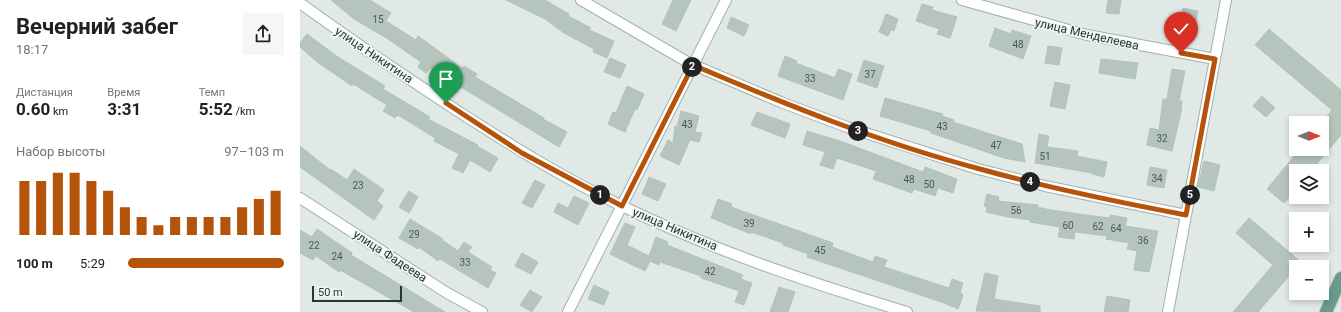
<!DOCTYPE html>
<html lang="ru">
<head>
<meta charset="utf-8">
<style>
  body { margin:0; font-family:Roboto,sans-serif; background:#f6f6f6; color:#202124; height:100vh; display:flex; flex-direction:column; font-size:15px; white-space:nowrap }
  * { box-sizing:border-box; margin:0 }
  p { font-size:13px; color:#757577 }
  .icon { flex:none; width:22px; height:22px; fill:none; stroke:currentColor; stroke-width:2; stroke-linecap:round; stroke-linejoin:round }
  .map { position:relative; flex:1; overflow:hidden }
  .sheet { display:flex; flex-direction:column; background:#fff; width:300px }
  .sheet>* { flex:none }
  .needle { width:26px; rotate:90deg }
  .fabs { position:absolute; left:989px; top:116px; display:grid; gap:8px }
  .fabs a { display:grid; place-items:center; width:40px; height:40px; border-radius:0px; background:#fff; box-shadow:0 2px 6px #0003; font-size:20px }
  .scale { position:absolute; left:12px; bottom:10px; width:90px; box-sizing:border-box; padding-left:4px; border:2px solid #223831; border-top:0; font-size:11px; line-height:14px; white-space:nowrap; color:#223831; -webkit-text-stroke:3px #f0f6f3; paint-order:stroke }
  .pin { position:absolute; display:grid; place-items:center; width:34px; height:34px; color:#fff; margin:-41px -17px; border-radius:50% 50% 50% 0; rotate:-45deg; box-shadow:0 0 4px #0007 }
  .pin .icon { rotate:45deg }
  .km { position:absolute; width:20px; height:20px; margin:-10px; border-radius:50%; background:#222; color:#fff; font-size:11px; line-height:20px; text-align:center }
  .round { display:grid; place-items:center; flex:none; width:42px; height:42px; border-radius:0px; background:#f6f6f6 }
  .head { display:flex; align-items:center; justify-content:space-between; height:68px; padding:0 16px }
  h1 { font-size:22px; font-weight:700; line-height:30px }
  .metrics { display:grid; grid-template-columns:repeat(3,1fr); gap:6px; height:68px; padding:4px 16px }
  .metrics div { display:grid; align-content:center }
  .metrics b { font-size:17px; font-weight:700 }
  .metrics small { font-size:11px; font-weight:400 }
  .metrics p { font-size:11px }
  .chart { height:112px; padding:8px 16px }
  .chart p { display:flex; justify-content:space-between }
  .chart svg { width:100%; height:72px; margin-top:4px; stroke:#b45309; stroke-width:6 }
  ul { padding:0 16px; list-style:none; font-size:13px }
  li { display:grid; grid-template-columns:64px 48px 1fr; align-items:center; height:30px }
  li i { height:10px; border-radius:5px; background:#b45309 }
  main { display:flex; flex:1; min-height:0 }
  .map>svg:first-child { display:block }
</style>
</head>
<body>
<main>
<section class="sheet">
<div class="head"><div><h1>Вечерний забег</h1><p>18:17</p></div><a class="round"><svg class="icon" aria-label="share" viewBox="0 0 24 24"><path d="M12 15V3M7 8l5-5 5 5M5 13v7h14v-7"/></svg></a></div>
<div class="metrics">
<div><p>Дистанция</p><b>0.60<small> km</small></b></div>
<div><p>Время</p><b>3:31</b></div>
<div><p>Темп</p><b>5:52<small> /km</small></b></div>
</div>
<div class="chart"><p><span>Набор высоты</span>97–103 m</p>
<svg viewBox="0 0 160 44" preserveAspectRatio="none"><path d="M5 44V11M15 44V11M25 44V6M35 44V6M45 44V11M55 44V17M65 44V27M75 44V33M85 44V38M95 44V33M105 44V33M115 44V33M125 44V33M135 44V27M145 44V22M155 44V17"/></svg>
</div>
<ul>
<li><b>100 m</b>5:29<i style="width:100%"></i></li>
</ul>
</section>
<div class="map">
<svg width="1041" height="312" viewBox="0 0 1041 312">
  <rect width="100%" height="100%" fill="#e0e9e5"/>
  <path fill="#b5c4bd" stroke="#b3c2bb" d="M31,0H70L91,13L86,21L116,40L118,36L162,68L164,66L177,74L175,77L244,118L243,119L267,132L259,147L130,68L126,73L118,67L121,62L88,39L54,19Z
    M206,0H245L269,14L268,16L291,28L289,30L314,41L307,58L293,52L294,49L264,33L245,19Z
    M373,0H391L376,31L362,24Z
    M808,0H821L819,14L806,13Z
    M622,4L633,7L632,10L657,17L650,38L637,34L639,29L616,21Z
    M883,8L898,11L893,34L878,31Z
    M586,14L598,19L594,31L591,30L588,36L579,32Z
    M431,17L449,25L444,36L427,28Z
    M695,28L711,34L712,30L731,36L723,59L689,46Z
    M969,29L1041,90V135L1011,171H996V189L984,203L967,189L1000,149H1022V122L1032,110L955,45Z
    M7,34L38,57L85,86L83,89L130,117L128,119L178,145L177,146L198,158L190,172L170,160L163,173L152,168L159,154L134,141L135,138L98,115L95,118L83,111L87,105L53,84L52,86L45,81L17,62L0,47V43Z
    M748,46L762,48L759,65L745,63Z
    M485,56L497,61L496,63L535,78L538,69L552,74L543,100L478,76Z
    M310,58L326,65L320,78L304,72Z
    M801,59L838,63L835,79L799,73Z
    M564,60L584,66L577,88L557,81Z
    M872,69L885,71L879,101H882L881,112L872,151L847,145L850,128L859,130L863,99H867Z
    M755,82L770,85L765,109L750,106Z
    M327,86L344,94L337,110L335,109L325,132L308,124L313,112L316,113Z
    M962,96L975,108L966,117L953,106Z
    M585,98L643,114L642,116L654,120L653,122L722,144L725,162L704,158L631,133V131L580,116Z
    M381,111L399,116L395,132L402,133L399,142L390,140L379,165L360,156L368,140L373,143L375,126L377,127Z
    M457,112L490,124L485,138L451,125Z
    M507,131L543,142L623,172L625,167L657,179L653,193L638,188L635,196L614,189L612,193L573,179L576,171L537,158L533,169L520,165L525,152L503,145Z
    M739,134L749,136L747,147L778,151L777,156L807,162L804,177L792,174V173L735,163Z
    M0,146L30,170L31,169L47,180L54,169L84,190L77,201L83,206L74,220L0,167Z
    M904,161L920,165L914,191L898,187Z
    M850,167L867,170L864,188L847,185Z
    M349,177L366,184L358,201L342,194Z
    M235,180L245,185L232,208L222,203Z
    M109,191L118,197L109,213L99,207Z
    M687,194L699,197L698,201L738,205L737,207L751,210L794,216L810,218V215L827,218L825,226L858,231L849,272L834,270L837,251L827,249L829,243L806,239L807,236L775,232L774,239L758,237L760,227L730,222V220L708,217L686,212L687,207L684,206Z
    M274,196L289,203L278,225L254,212L258,203L268,208Z
    M418,199L432,204L431,207L533,243L532,247L573,262L575,256L587,260L584,267L649,288L652,279L663,283L660,292L663,295L658,309L644,303L507,257L508,254L483,245V243L451,232V234L411,218Z
    M949,218L1001,262L958,312H933L973,265L936,233Z
    M110,219L143,239L142,240L158,251L164,242L172,247L168,252L192,267L190,270L196,273L188,288L140,259L138,261L119,247L118,249L99,238Z
    M325,223L335,227L327,245L349,256L356,237L368,242L367,245L443,275L441,279L452,283L444,305L435,302L439,291L401,278V276L360,262L359,265L350,261L345,271L310,254Z
    M17,229L52,253L51,255L145,312H114L40,270L39,272L16,256L13,260L0,253V230L12,237Z
    M222,253L238,262L231,274L215,266Z
    M685,273L698,276L694,299L740,306V312L676,311Z
    M294,285L309,292L304,305L288,299Z
    M479,287L495,292L488,312H470Z
    M230,290L242,297L232,312L220,305Z
    M807,296L830,300L828,312H804Z"/>
  <g fill="none" stroke-linecap="round" stroke-linejoin="round">
    <defs>
      <path id="minor" d="M281,0L389,63L483,103L547,127L678,169L745,186L886,215
        M662,0L787,35L915,59
        M0,3C51,40 103,75 156,110C209,144 263,178 320,205C412,250 510,283 607,312
        M0,198L147,293L182,312
        M268,312L426,0
        M868,312L926,0"/>
      <path id="primary" d="M1026,312L1041,278"/>
    </defs>
    <use href="#minor" stroke="#a3b0ab" stroke-width="12"/>
    <use href="#primary" stroke="#bdc3c1" stroke-width="14"/>
    <use href="#minor" stroke="#fff" stroke-width="10"/>
    <use href="#primary" stroke="#689b8c" stroke-width="12"/>
  </g>
  <g fill="none" stroke-linecap="round" stroke-linejoin="round">
    <defs>
      <path id="route" d="M146,103L222,153L322,206L393,65C487,105 581,143 680,169C748,188 817,202 886,215L915,59L881,53"/>
    </defs>
    <use href="#route" stroke="#fff" stroke-width="8"/>
    <use href="#route" stroke="#b45309" stroke-width="5"/>
  </g>
  <g text-anchor="middle" dominant-baseline="central" stroke-width="3.5" stroke-linejoin="round" paint-order="stroke">
    <g font-size="10" fill="#475b54">
      <text x="78" y="19">15</text>
      <text x="718" y="44">48</text>
      <text x="570" y="74">37</text>
      <text x="510" y="78">33</text>
      <text x="387" y="124">43</text>
      <text x="642" y="126">43</text>
      <text x="862" y="138">32</text>
      <text x="696" y="145">47</text>
      <text x="745" y="156">51</text>
      <text x="857" y="178">34</text>
      <text x="609" y="179">48</text>
      <text x="629" y="184">50</text>
      <text x="58" y="185">23</text>
      <text x="716" y="210">56</text>
      <text x="449" y="223">39</text>
      <text x="768" y="225">60</text>
      <text x="798" y="226">62</text>
      <text x="816" y="228">64</text>
      <text x="114" y="234">29</text>
      <text x="843" y="240">36</text>
      <text x="14" y="245">22</text>
      <text x="520" y="250">45</text>
      <text x="37" y="256">24</text>
      <text x="165" y="262">33</text>
      <text x="410" y="271">42</text>
    </g>
    <g font-size="12" fill="#223831" stroke="#f0f6f3">
      <text transform="translate(787 34) rotate(13)">улица Менделеева</text>
      <text transform="translate(74 55) rotate(34)">улица Никитина</text>
      <text transform="translate(375 229) rotate(23)">улица Никитина</text>
      <text transform="translate(90 256) rotate(33)">улица Фадеева</text>
    </g>
  </g>
</svg>
<div class="fabs">
<a><svg class="needle" viewBox="-14 -14 28 28"><path d="M0-13l5 13h-10z" fill="#e53935"/><path d="M0 13l5-13h-10z" fill="#757577"/></svg></a>
<a><svg class="icon" aria-label="layers" viewBox="0 0 24 24"><path d="M12 4l9 5-9 5-9-5zM3 14l9 5 9-5"/></svg></a>
<a>+</a>
<a>−</a>
</div>
<div class="scale">50 m</div>
<div class="pin" style="left:146px;top:103px;background:#1e9e55"><svg class="icon" aria-label="arrive" viewBox="0 0 24 24"><path d="M6 21V4h12l-3 4 3 4H6"/></svg></div>
<div class="pin" style="left:881px;top:53px;background:#d93025"><svg class="icon" aria-label="check" viewBox="0 0 24 24"><path d="M5 12l5 5 9-10"/></svg></div>
<b class="km" style="left:300px;top:195px">1</b>
<b class="km" style="left:392px;top:67px">2</b>
<b class="km" style="left:558px;top:131px">3</b>
<b class="km" style="left:730px;top:182px">4</b>
<b class="km" style="left:890px;top:195px">5</b>
</div>
</main>
</body>
</html>
